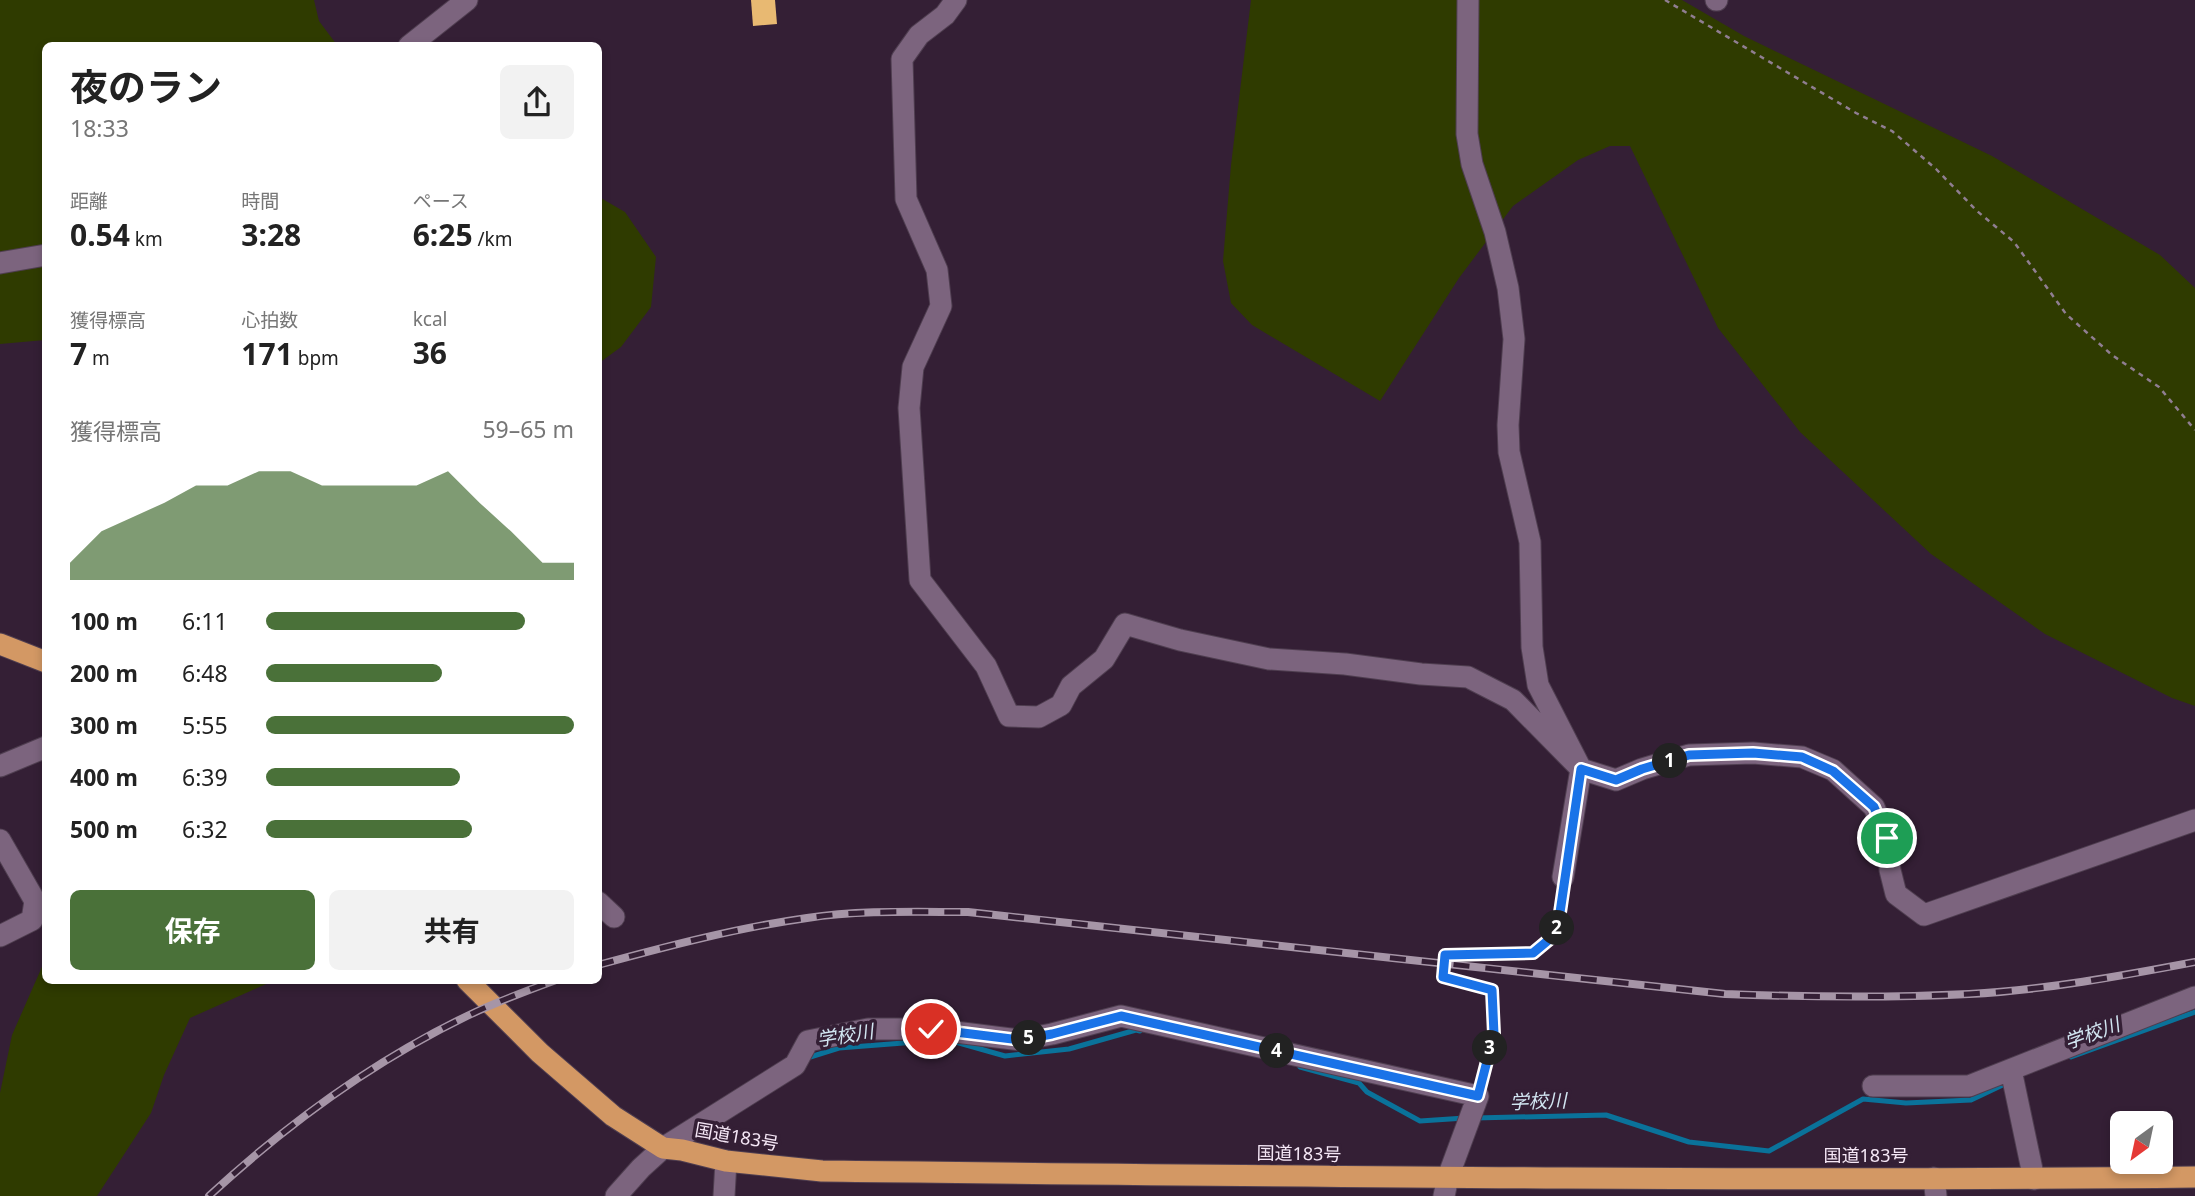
<!DOCTYPE html>
<html lang="ja">
<head>
<meta charset="utf-8">
<style>
  body { margin:0; font-family:"Noto Sans","Noto Sans JP",sans-serif; background:#f2f2f2; color:#222; height:100vh; display:flex; flex-direction:column; font-size:26px; white-space:nowrap }
  * { box-sizing:border-box; margin:0 }
  p { font-size:23px; color:#767676 }
  .icon { flex:none; width:38px; height:38px; fill:none; stroke:currentColor; stroke-width:2; stroke-linecap:round; stroke-linejoin:round }
  .map { position:relative; flex:1; overflow:hidden }
  .details { position:absolute; left:42px; top:42px; width:560px; height:942px; display:flex; flex-direction:column; background:#fff; border-radius:10px; box-shadow:0 4px 10px #0003 }
  .details>* { flex:none }
  .needle { width:46px; rotate:213deg }
  .fabs { position:absolute; left:2110px; top:1111px; display:grid; gap:14px }
  .fabs a { display:grid; place-items:center; width:63px; height:63px; border-radius:10px; background:#fff; box-shadow:0 4px 10px #0003; font-size:35px }
  .pin { position:absolute; display:grid; place-items:center; width:60px; height:60px; color:#fff; margin:-30px; border:4px solid #fff; border-radius:50%; box-shadow:0 2px 7px #0007 }
  .km { position:absolute; width:35px; height:35px; margin:-18px; border-radius:50%; background:#222; color:#fff; font-size:19px; line-height:35px; text-align:center }
  .round { display:grid; place-items:center; flex:none; width:74px; height:74px; border-radius:10px; background:#f2f2f2 }
  .overview { display:flex; align-items:center; justify-content:space-between; height:119px; padding:0 28px }
  h1 { font-size:38px; font-weight:700; line-height:52px }
  .stats { display:grid; grid-template-columns:repeat(3,1fr); gap:10px; height:119px; padding:7px 28px }
  .stats div { display:grid; align-content:center }
  .stats b { font-size:30px; font-weight:700 }
  .stats small { font-size:19px; font-weight:400 }
  .stats p { font-size:19px }
  .chart { height:196px; padding:14px 28px }
  .chart p { display:flex; justify-content:space-between }
  .chart svg { width:100%; height:126px; margin-top:7px; fill:#4a7139; opacity:.7 }
  .action { display:flex; gap:14px; margin-top:auto; padding:14px 28px }
  .action a { flex:1; height:80px; border-radius:10px; background:#4a7139; color:#fff; font-size:28px; font-weight:700; line-height:80px; text-align:center }
  .action a+a { background:#f2f2f2; color:#222 }
  ul { padding:0 28px; list-style:none; font-size:23px }
  li { display:grid; grid-template-columns:112px 84px 1fr; align-items:center; height:52px }
  li i { height:18px; border-radius:9px; background:#4a7139 }
  .map>svg:first-child { display:block }
</style>
</head>
<body>
<div class="map">
<svg width="2195" height="1196" viewBox="0 0 2195 1196">
  <rect width="100%" height="100%" fill="#341f35"/>
  <path fill="#2f3b00" d="M0,0H314L319,21L337,45L46,46L45,340L0,344Z
    M1251,0H1682L1744,36L1992,156L2160,255L2195,288V706L2172,698L2045,634L1931,554L1800,432L1718,328L1630,146H1610L1578,160L1513,206L1459,278L1380,401L1252,325L1231,303L1223,261L1231,165Z
    M599,197L625,212L656,257L651,307L621,347L599,363Z
    M45,960L46,980H275L190,1018L164,1075L151,1113L97,1196H0V1093L12,1035Z"/>
  <g fill="none" stroke-linecap="round" stroke-linejoin="round">
    <path stroke="#0a729a" stroke-width="5" d="M952,1041L1005,1056L1069,1049L1136,1030L1140,1031
      M2071,1057L2195,1012
      M807,1058L839,1048L942,1040
      M1300,1067L1359,1083L1367,1092L1420,1121L1465,1118
      M1475,1118L1606,1115L1689,1142L1769,1151L1863,1099L1906,1103L1971,1100L2009,1082"/>
  </g>
  <path fill="#e8b972" d="M751,0H775L777,24L753,26Z"/>
  <g fill="none" stroke-linecap="round" stroke-linejoin="round">
    <defs>
      <path id="minor" d="M956,0L945,15L919,35L902,59L906,199L937,270L941,306L913,367L909,408L920,580L986,666L1009,716L1039,717L1061,705L1071,686L1104,659L1125,624L1180,640L1269,659L1345,664L1421,674L1468,677L1513,700L1581,769L1616,780L1642,769L1689,755L1753,753L1802,757L1833,770L1874,807L1887,838L1890,870L1896,894L1924,915L2195,820
        M1468,0L1467,134L1472,164L1495,232L1508,288L1514,339L1508,425L1509,452L1530,542L1532,647L1538,685L1581,769L1563,877
        M1716,0H1717
        M409,46L467,0
        M0,263L46,255
        M0,766L46,747
        M0,840L35,901L32,920L0,936
        M598,902L614,917
        M2011,1070L2034,1179
        M1873,1086H1969L2195,997
        M1934,1178L1936,1196
        M616,1196L641,1168L663,1148L795,1065L808,1041L868,1029H931L1020,1040L1052,1034L1121,1016L1478,1096L1448,1177L1444,1196
        M724,1196L726,1161"/>
      <path id="highway" d="M0,644L46,662
        M467,980L540,1053L613,1116L663,1148L682,1150L726,1161L822,1171C1280,1176 1738,1182 2195,1177"/>
    </defs>
    <use href="#minor" stroke="#4f3e50" stroke-width="23"/>
    <use href="#highway" stroke="#4f3e50" stroke-width="23"/>
    <path stroke="#907e91" stroke-width="2.5" stroke-dasharray="5 5" stroke-linecap="butt" d="M1665,0L1856,113L1892,131L1936,169L1977,211L2014,242L2066,314L2112,355L2159,387L2195,430
      M1482,1079L1494,1035L1492,990L1443,977L1445,955L1533,952L1557,933L1561,896"/>
    <use href="#minor" stroke="#7c647e" stroke-width="21"/>
    <use href="#highway" stroke="#d39864" stroke-width="21"/>
    <defs>
      <path id="rail" d="M598,965C668,946 736,928 807,918C860,910 914,912 968,912L1725,994C1806,997 1887,998 1969,994C2045,990 2121,976 2195,962
        M209,1196C286,1125 372,1062 467,1016C496,1002 526,991 556,980"/>
    </defs>
    <use href="#rail" stroke="#a695a7" stroke-width="8"/>
    <use href="#rail" stroke="#341f35" stroke-width="5" stroke-dasharray="16" stroke-linecap="butt"/>
  </g>
  <g fill="none" stroke-linecap="round" stroke-linejoin="round">
    <defs>
      <path id="route" d="M931,1029L1020,1040L1052,1034L1121,1016L1478,1096L1494,1034L1492,990L1443,977L1445,955L1533,953L1557,933L1581,769L1616,780L1642,769L1689,755L1753,753L1802,757L1833,771L1874,807L1887,838"/>
    </defs>
    <use href="#route" stroke="#fff" stroke-width="14"/>
    <use href="#route" stroke="#1a73e8" stroke-width="9"/>
  </g>
  <g text-anchor="middle" dominant-baseline="central" stroke-width="7" stroke-linejoin="round" paint-order="stroke">
    <g font-size="18" fill="#f5e7f6" stroke="#341f35">
      <text transform="translate(737 1136) rotate(10)">国道183号</text>
      <text transform="translate(1299 1153) rotate(1)">国道183号</text>
      <text x="1866" y="1155">国道183号</text>
    </g>
    <g font-size="19" font-style="italic" fill="#d2e6f2" stroke="#341f35">
      <text transform="translate(2092 1033) rotate(-20)">学校川</text>
      <text transform="translate(845 1035) rotate(-9)">学校川</text>
      <text transform="translate(1538 1101) rotate(-2)">学校川</text>
    </g>
  </g>
</svg>
<div class="fabs">
<a><svg class="needle" viewBox="-14 -14 28 28"><path d="M0-13l5 13h-10z" fill="#e53935"/><path d="M0 13l5-13h-10z" fill="#767676"/></svg></a>
</div>
<div class="pin" style="left:1887px;top:838px;background:#1e9e55"><svg class="icon" aria-label="arrive" viewBox="0 0 24 24"><path d="M6 21V4h12l-3 4 3 4H6"/></svg></div>
<div class="pin" style="left:931px;top:1029px;background:#d93025"><svg class="icon" aria-label="check" viewBox="0 0 24 24"><path d="M5 12l5 5 9-10"/></svg></div>
<b class="km" style="left:1670px;top:761px">1</b>
<b class="km" style="left:1557px;top:928px">2</b>
<b class="km" style="left:1490px;top:1048px">3</b>
<b class="km" style="left:1277px;top:1051px">4</b>
<b class="km" style="left:1029px;top:1038px">5</b>
<section class="details">
<div class="overview"><div><h1>夜のラン</h1><p>18:33</p></div><a class="round"><svg class="icon" aria-label="share" viewBox="0 0 24 24"><path d="M12 15V3M7 8l5-5 5 5M5 13v7h14v-7"/></svg></a></div>
<div class="stats">
<div><p>距離</p><b>0.54<small> km</small></b></div>
<div><p>時間</p><b>3:28</b></div>
<div><p>ペース</p><b>6:25<small> /km</small></b></div>
</div>
<div class="stats">
<div><p>獲得標高</p><b>7<small> m</small></b></div>
<div><p>心拍数</p><b>171<small> bpm</small></b></div>
<div><p>kcal</p><b>36</b></div>
</div>
<div class="chart"><p><span>獲得標高</span>59–65 m</p>
<svg viewBox="0 0 160 44" preserveAspectRatio="none"><path d="M0 44V38L10 27L20 22L30 17L40 11L50 11L60 6L70 6L80 11L90 11L100 11L110 11L120 6L130 17L140 27L150 38L160 38V44z"/></svg>
</div>
<ul>
<li><b>100 m</b>6:11<i style="width:84%"></i></li>
<li><b>200 m</b>6:48<i style="width:57%"></i></li>
<li><b>300 m</b>5:55<i style="width:100%"></i></li>
<li><b>400 m</b>6:39<i style="width:63%"></i></li>
<li><b>500 m</b>6:32<i style="width:67%"></i></li>
</ul>
<div class="action"><a>保存</a><a>共有</a></div>
</section>
</div>
</body>
</html>
